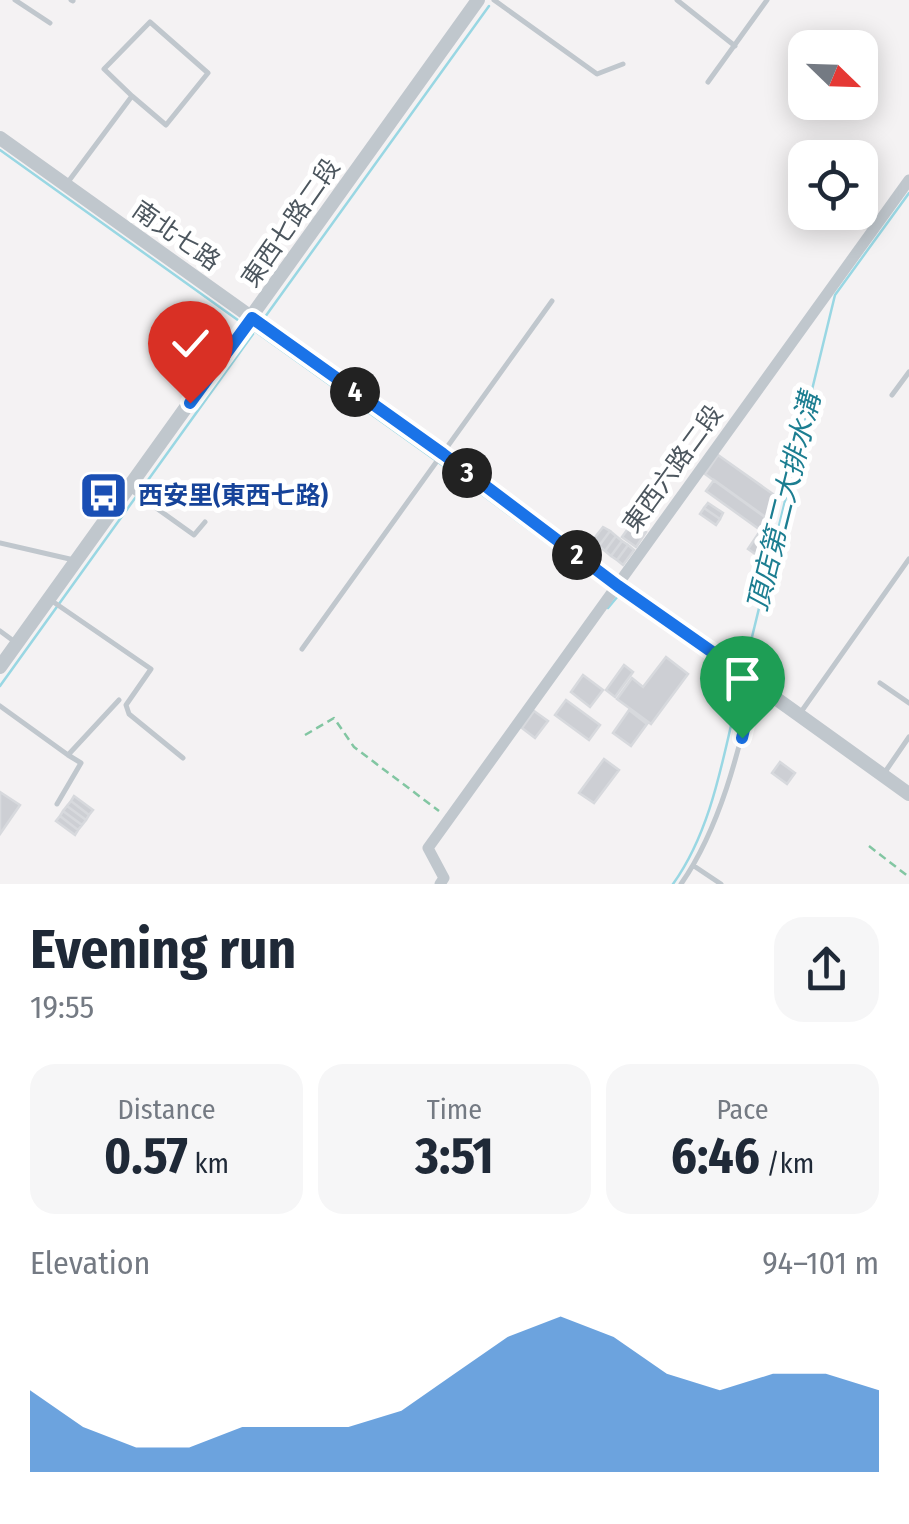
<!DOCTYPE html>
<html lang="en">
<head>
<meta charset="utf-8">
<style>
  body { margin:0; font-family:"Fira Sans Condensed","Noto Sans TC",sans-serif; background:#f6f6f7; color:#1f2937; height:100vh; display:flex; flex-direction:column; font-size:38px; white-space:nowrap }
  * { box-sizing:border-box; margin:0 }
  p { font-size:32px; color:#747a83 }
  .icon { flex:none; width:55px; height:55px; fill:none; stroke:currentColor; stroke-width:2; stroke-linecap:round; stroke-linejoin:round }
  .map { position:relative; height:884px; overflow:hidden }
  .panel { display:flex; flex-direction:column; background:#fff; flex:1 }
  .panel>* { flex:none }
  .needle { width:65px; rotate:113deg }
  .fabs { position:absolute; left:788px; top:30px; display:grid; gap:20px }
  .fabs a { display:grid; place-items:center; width:90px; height:90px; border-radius:20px; background:#fff; box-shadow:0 5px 25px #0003; font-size:50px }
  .pin { position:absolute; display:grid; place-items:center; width:85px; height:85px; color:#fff; margin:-102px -42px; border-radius:50% 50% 50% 0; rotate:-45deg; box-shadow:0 0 10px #0007 }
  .pin .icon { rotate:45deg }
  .km { position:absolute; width:50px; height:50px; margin:-25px; border-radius:50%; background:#222; color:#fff; font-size:28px; line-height:50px; text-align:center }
  .round { display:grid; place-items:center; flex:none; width:105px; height:105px; border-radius:30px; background:#f6f6f7 }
  .summary { display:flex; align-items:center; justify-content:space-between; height:170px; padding:0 30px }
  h1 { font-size:55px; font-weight:700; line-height:75px }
  .figures { display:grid; grid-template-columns:repeat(3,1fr); gap:15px; height:170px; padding:10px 30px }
  .figures div { display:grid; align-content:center; border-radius:25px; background:#f6f6f7; text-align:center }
  .figures b { font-size:50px; font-weight:700 }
  .figures small { font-size:28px; font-weight:400 }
  .figures p { font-size:28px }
  .chart { height:280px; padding:20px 30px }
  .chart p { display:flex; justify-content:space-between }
  .chart svg { width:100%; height:180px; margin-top:10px; fill:#2f7dd1; opacity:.7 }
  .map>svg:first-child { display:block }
</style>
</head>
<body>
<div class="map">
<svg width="909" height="884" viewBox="0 0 909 884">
  <rect width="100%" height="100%" fill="#f4f2f3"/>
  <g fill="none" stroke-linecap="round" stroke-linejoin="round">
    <path stroke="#99d7e3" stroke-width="2.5" d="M0,150L242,323
      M265,317L489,6
      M249,327L445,467L610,590
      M617,595L709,659
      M608,608L618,596
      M744,670L835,295L909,193
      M0,686L253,334
      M673,884C714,827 724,750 741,683"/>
  </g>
  <path fill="#cdcfd4" stroke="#d7d9dd" stroke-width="2.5" d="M718,455L780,499L766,518L705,474Z
    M714,480L771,521L763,532L706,491Z
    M708,503L723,513L720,519L704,508Z
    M704,508L720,519L716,525L700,514Z
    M632,523L646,532L636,547L622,537Z
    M603,527L610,531L599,546L592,541Z
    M610,531L616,536L605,551L599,546Z
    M760,531L771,539L758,556L748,549Z
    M616,536L622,541L611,556L605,551Z
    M622,541L628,545L617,560L611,556Z
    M628,545L634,550L623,565L617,560Z
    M666,657L688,674L651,724L617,699L632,678L643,687Z
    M624,665L633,672L615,697L606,690Z
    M583,675L603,690L590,707L571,692Z
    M566,700L600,725L589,740L555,715Z
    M629,710L647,724L631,746L613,733Z
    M534,711L548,721L535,738L522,728Z
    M604,759L619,770L594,803L579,793Z
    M780,762L795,773L787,784L772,773Z
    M0,792L20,805L0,834Z
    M74,796L93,810L89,815L71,801Z
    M71,801L89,815L86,820L67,806Z
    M67,806L86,820L82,825L63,811Z
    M63,811L82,825L78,830L60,816Z
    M60,816L78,830L75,835L56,821Z"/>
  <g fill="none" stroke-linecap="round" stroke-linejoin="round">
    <path stroke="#82c6a2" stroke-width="2.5" stroke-dasharray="8 5" stroke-linecap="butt" d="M305,735L334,718L354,747L439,811
      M869,846L909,877"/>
    <path stroke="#c0c7cd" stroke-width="5" d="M15,0L50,23
      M71,0L73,1
      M494,0L597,74L623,64
      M677,0L735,46
      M708,82L767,0
      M68,182L132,96L104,69L150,22L208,73L166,125L132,96
      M892,395L909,372
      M131,490L194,535L205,522
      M0,543L74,560
      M52,601L151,669L126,705L129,714L183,758
      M0,631L15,642
      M302,649L552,301
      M880,683L909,703
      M0,706L68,755L119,700
      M801,712L909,559
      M885,772L909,737
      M57,804L81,763L68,755
      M694,866L721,884
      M681,884C720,828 739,751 754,685"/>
    <path stroke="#c0c7cd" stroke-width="11" d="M440,884L444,878L428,848L909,180"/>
    <path stroke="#c0c7cd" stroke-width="14" d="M0,138L443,454L618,585L909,794
      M0,667L478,0"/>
  </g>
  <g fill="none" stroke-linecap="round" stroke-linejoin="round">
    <defs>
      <path id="route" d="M190,403L252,318L443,454L618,586L755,682L742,738"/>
    </defs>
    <use href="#route" stroke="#fff" stroke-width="20"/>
    <use href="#route" stroke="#1a73e8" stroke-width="12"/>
  </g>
  <defs>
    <symbol id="bus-square" viewBox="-11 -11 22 22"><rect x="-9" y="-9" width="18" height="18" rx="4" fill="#1a4fb4" stroke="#fff"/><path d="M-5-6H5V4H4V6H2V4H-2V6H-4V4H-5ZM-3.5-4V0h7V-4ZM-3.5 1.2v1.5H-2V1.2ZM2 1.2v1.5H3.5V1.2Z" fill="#fff"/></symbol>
  </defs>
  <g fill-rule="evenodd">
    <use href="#bus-square" x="76" y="468" width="55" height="55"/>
  </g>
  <g text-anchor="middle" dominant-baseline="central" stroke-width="10" stroke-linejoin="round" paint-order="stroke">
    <g font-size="25" fill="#4c565e" stroke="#fff">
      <text transform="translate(291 223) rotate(-55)">東西七路二段</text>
      <text transform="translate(176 236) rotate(35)">南北七路</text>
      <text transform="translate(673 469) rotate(-54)">東西六路二段</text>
    </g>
    <g font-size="25" font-weight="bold" fill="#164399" stroke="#fff" text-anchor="start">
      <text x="138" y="496">西安里(東西七路)</text>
    </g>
    <g font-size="28" font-style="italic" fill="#1c7e91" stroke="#fff">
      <text transform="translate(784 502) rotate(-76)">頂店第二大排水溝</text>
    </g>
  </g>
</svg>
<div class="fabs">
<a><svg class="needle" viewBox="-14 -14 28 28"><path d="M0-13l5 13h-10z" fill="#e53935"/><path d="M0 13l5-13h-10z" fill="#747a83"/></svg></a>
<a><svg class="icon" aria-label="locate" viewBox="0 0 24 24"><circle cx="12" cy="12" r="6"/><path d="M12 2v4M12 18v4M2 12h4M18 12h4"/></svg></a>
</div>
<div class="pin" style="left:742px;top:738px;background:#1e9e55"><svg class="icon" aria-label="arrive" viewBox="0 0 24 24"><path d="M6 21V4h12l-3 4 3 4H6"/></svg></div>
<div class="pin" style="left:190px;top:403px;background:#d93025"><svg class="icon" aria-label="check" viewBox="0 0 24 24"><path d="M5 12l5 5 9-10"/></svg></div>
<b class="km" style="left:577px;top:555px">2</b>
<b class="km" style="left:467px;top:473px">3</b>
<b class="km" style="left:355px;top:392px">4</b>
</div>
<section class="panel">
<div class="summary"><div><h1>Evening run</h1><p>19:55</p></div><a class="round"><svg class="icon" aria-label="share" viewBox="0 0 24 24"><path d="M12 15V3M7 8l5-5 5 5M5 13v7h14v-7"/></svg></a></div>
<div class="figures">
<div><p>Distance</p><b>0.57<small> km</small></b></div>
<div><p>Time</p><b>3:51</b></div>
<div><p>Pace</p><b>6:46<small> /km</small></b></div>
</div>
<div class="chart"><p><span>Elevation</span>94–101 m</p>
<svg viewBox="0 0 160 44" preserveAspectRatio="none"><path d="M0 44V24L10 33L20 38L30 38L40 33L50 33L60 33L70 29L80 20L90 11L100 6L110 11L120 20L130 24L140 20L150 20L160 24V44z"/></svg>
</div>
</section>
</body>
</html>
